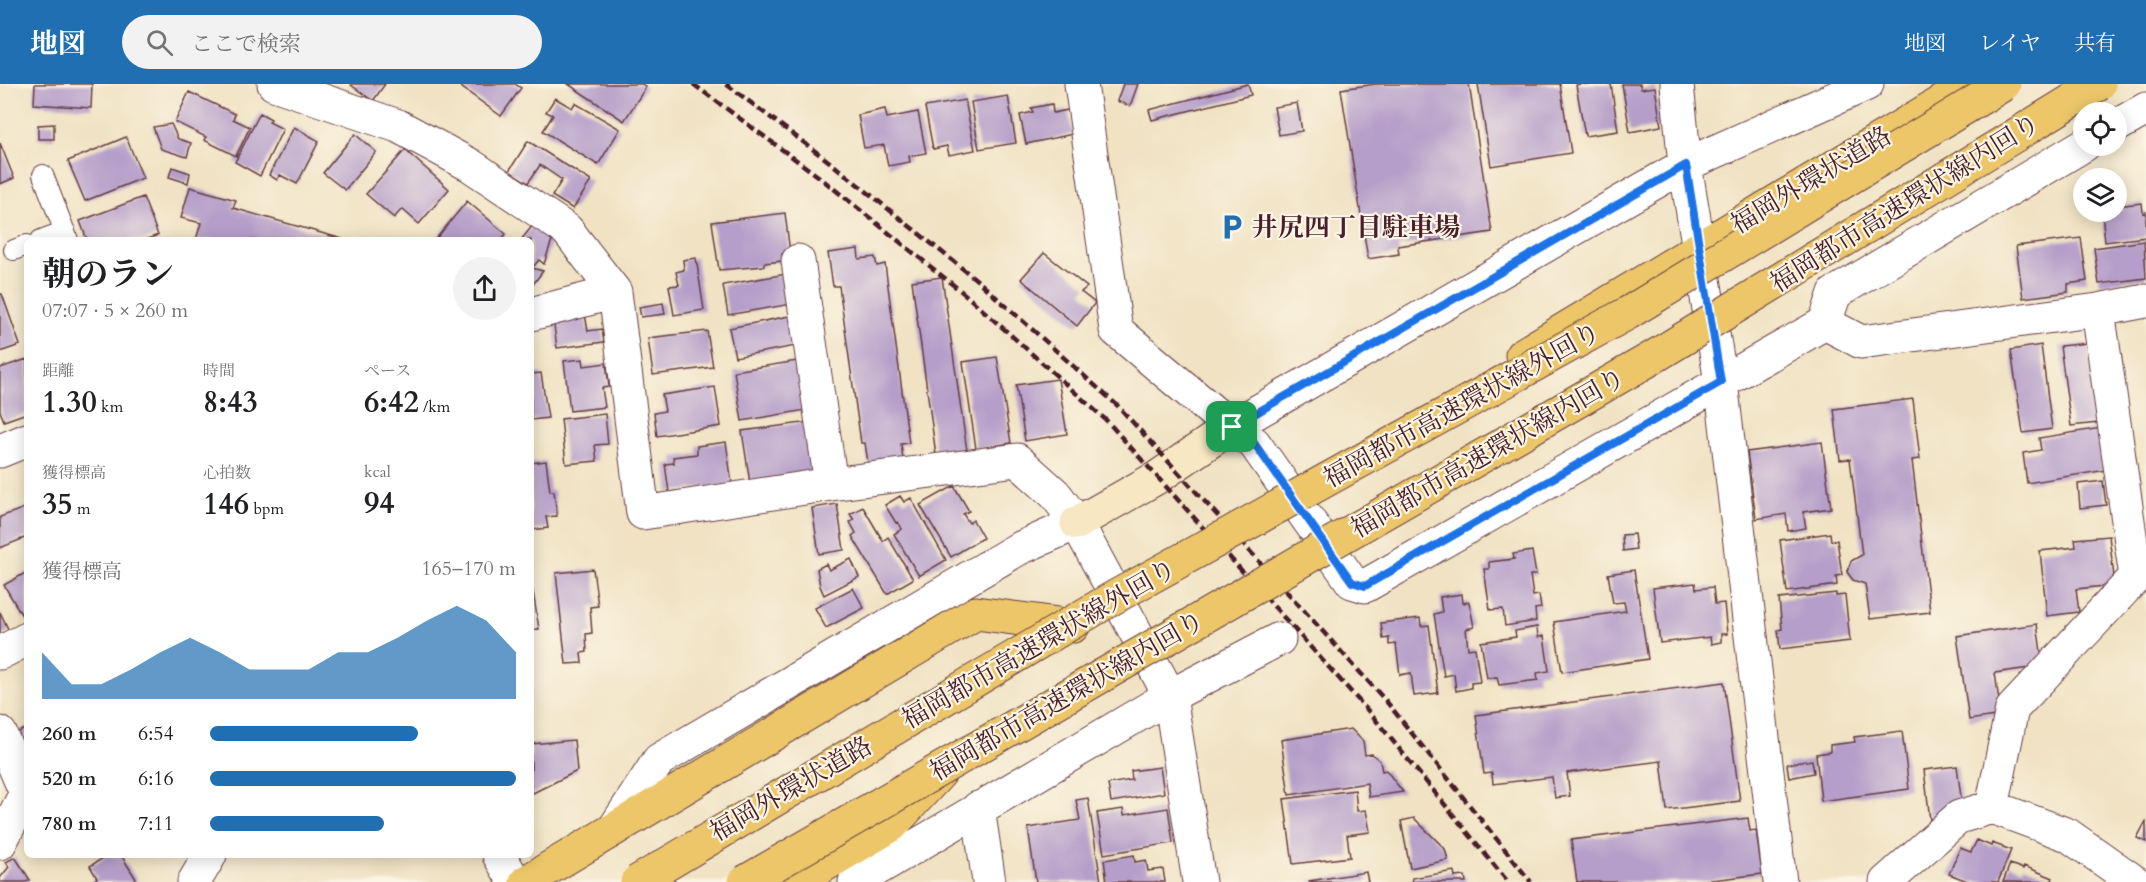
<!DOCTYPE html>
<html lang="ja">
<head>
<meta charset="utf-8">
<style>
  body { margin:0; font-family:Cardo,"Noto Serif JP",serif; background:#f2f2f2; color:#202124; height:100vh; display:flex; flex-direction:column; font-size:22px; white-space:nowrap }
  * { box-sizing:border-box; margin:0 }
  p { font-size:20px; color:#757577 }
  .icon { flex:none; width:33px; height:33px; fill:none; stroke:currentColor; stroke-width:2; stroke-linecap:round; stroke-linejoin:round }
  .map { position:relative; flex:1; overflow:hidden }
  .sheet { position:absolute; left:24px; top:153px; width:510px; height:621px; display:flex; flex-direction:column; background:#fff; border-radius:9px; box-shadow:0 3px 15px #0003 }
  .sheet>* { flex:none }
  .tools { position:absolute; left:2073px; top:18px; display:grid; gap:12px }
  .tools a { display:grid; place-items:center; width:54px; height:54px; border-radius:50%; background:#fff; box-shadow:0 3px 15px #0003; font-size:30px }
  .pin { position:absolute; display:grid; place-items:center; width:51px; height:51px; color:#fff; margin:-26px; border-radius:12px; box-shadow:0 3px 9px #0006 }
  .round { display:grid; place-items:center; flex:none; width:63px; height:63px; border-radius:32px; background:#f2f2f2 }
  .headline { display:flex; align-items:center; justify-content:space-between; height:102px; padding:0 18px }
  h1 { font-size:33px; font-weight:700; line-height:45px }
  .metrics { display:grid; grid-template-columns:repeat(3,1fr); gap:9px; height:102px; padding:6px 18px }
  .metrics div { display:grid; align-content:center }
  .metrics b { font-size:30px; font-weight:700 }
  .metrics small { font-size:16px; font-weight:400 }
  .metrics p { font-size:16px }
  .chart { height:168px; padding:12px 18px }
  .chart p { display:flex; justify-content:space-between }
  .chart svg { width:100%; height:108px; margin-top:6px; fill:#1f6fb2; opacity:.7 }
  ul { padding:0 18px; list-style:none; font-size:20px }
  li { display:grid; grid-template-columns:96px 72px 1fr; align-items:center; height:45px }
  li i { height:15px; border-radius:8px; background:#1f6fb2 }
  header { display:flex; align-items:center; gap:36px; box-sizing:border-box; height:84px; padding:0 30px; background:#1f6fb2; color:#fff }
  header strong { font-size:28px }
  nav { display:flex; gap:33px; margin-inline-start:auto; font-size:21px }
  .search { width:420px; height:54px; background:#f2f2f2; display:flex; align-items:center; gap:15px; box-sizing:border-box; padding:0 21px; border-radius:33px; color:#757577; font-size:22px }
  .map>svg:first-child { display:block }
</style>
</head>
<body>
<header>
<strong>地図</strong>
<div class="search"><svg class="icon" aria-label="search" viewBox="0 0 24 24"><circle cx="10" cy="10" r="6"/><path d="M15 15l6 6"/></svg>ここで検索</div>
<nav><a>地図</a><a>レイヤ</a><a>共有</a></nav>
</header>
<div class="map">
<svg width="2146" height="798" viewBox="0 0 2146 798">
  <rect width="100%" height="100%" fill="#fcf5e5"/>
  <filter id="ink" filterUnits="userSpaceOnUse"><feTurbulence type="fractalNoise" baseFrequency=".0167" numOctaves="2"/><feDisplacementMap in="SourceGraphic" scale="12" xChannelSelector="R" yChannelSelector="G"/><feConvolveMatrix kernelMatrix="1 2 1 2 8 2 1 2 1" color-interpolation-filters="sRGB"/></filter>
  <filter id="wash" filterUnits="userSpaceOnUse"><feTurbulence type="fractalNoise" baseFrequency=".008" numOctaves="4" result="noise"/><feDisplacementMap in="SourceGraphic" scale="24" xChannelSelector="R" yChannelSelector="G"/><feGaussianBlur stdDeviation="1.35" result="paint"/><feColorMatrix in="noise" values="0 0 0 0 0 0 0 0 0 0 0 0 0 0 0 0 0 1.4 0 .05"/><feComposite in="paint" operator="in"/></filter>
  <g filter="url(#wash)">
    <rect width="100%" height="100%" fill="#f0e2c3"/>
    <g id="blocks">
      <path fill="#b59ec9" d="M35,0H92L91,24L34,20Z
        M352,0H385L373,17L351,1Z
        M463,0H515L521,4L501,32L461,3Z
        M568,0H642L646,3L624,37Z
        M1123,0H1138L1130,22L1117,17Z
        M1248,0L1251,11L1152,36L1149,26Z
        M1376,0H1469L1492,148L1398,162L1399,170L1368,175L1341,5Z
        M1478,0H1560L1571,69L1491,82Z
        M1581,0H1611L1618,47L1585,52L1576,1Z
        M1622,0H1640L1641,5L1655,3L1661,42L1630,48Z
        M189,8L235,30L233,35L250,43L236,72L204,56L206,53L175,38Z
        M1008,12L1016,59L979,65L971,18Z
        M555,14L572,24L575,19L620,45L598,81L543,47L553,31L546,28Z
        M965,16L975,66L949,71L947,62L933,65L925,23Z
        M1297,19L1302,47L1279,51L1274,23Z
        M1052,20L1053,29L1068,26L1073,50L1026,60L1020,31L1033,28L1031,24Z
        M885,25L887,34L918,28L926,69L909,72L910,78L888,82L884,61L864,64L858,31Z
        M260,29L271,35L269,38L283,45L260,92L235,78Z
        M54,40V55H38V41Z
        M171,40L178,55L191,59L187,73L161,65L153,43Z
        M294,43L319,57L297,100L280,91L277,96L269,91Z
        M355,50L376,68L345,106L323,89Z
        M126,53L143,94L85,117L68,77Z
        M528,57L591,97L573,125L552,112L562,96L540,81L528,99L509,87Z
        M0,59L14,94L0,100Z
        M405,66L449,105L419,140L402,125L394,134L366,110Z
        M172,83L190,89L188,99L169,93Z
        M190,103L236,116L233,124L346,156H196L201,139L181,134Z
        M143,113L158,151L145,156H87L80,137Z
        M467,117L506,150L501,156H435Z
        M2142,119L2143,129L2146,128V153L2105,158L2102,128H2116V122Z
        M785,129L790,169L782,170L783,177L764,179V182L719,186L712,138Z
        M533,141L552,156L544,180L539,176L532,184L543,187L531,203V156H521Z
        M2081,154L2087,197L2068,200V208L2023,214L2016,162Z
        M2144,157L2146,194L2099,200L2094,164Z
        M858,165L859,175L875,173L877,182L885,180L909,359L901,360L903,375L868,379L865,359H861L839,202H833L828,169Z
        M1044,169L1087,203L1081,208L1095,219L1077,242L1021,195Z
        M696,174L704,226L674,231L669,202L679,201L676,188L684,186L683,176Z
        M786,190L792,220L728,231L723,201Z
        M942,193L967,367L936,371L912,197Z
        M0,210H2L20,261L0,268Z
        M663,219L665,230L641,233L639,223Z
        M585,230L588,247L602,245L604,258L557,264L553,234Z
        M790,232L796,262L735,273L729,244Z
        M707,247L713,283L653,291L648,254Z
        M2088,259L2098,339L2071,342L2060,262Z
        M2041,261L2052,345L2023,349L2011,266Z
        M997,273L1011,359L976,365L963,278Z
        M27,275V329L4,337L0,327V284Z
        M583,275L584,282L606,279L609,303L602,304L605,323L570,327L564,277Z
        M797,277L806,326L742,337L734,287Z
        M541,289L548,334L531,336V290Z
        M1058,295L1067,350L1025,357L1016,301Z
        M715,303L721,342L657,352L654,329L665,327L662,311Z
        M1913,315L1920,375L1912,376L1930,528L1870,535L1865,500L1853,496L1847,488L1851,477L1862,471L1850,375L1840,376L1834,325Z
        M605,330L608,360L595,361L597,377L566,380L561,335Z
        M810,338L817,389L750,399L742,347Z
        M2101,344L2107,386L2027,399L2023,369L2041,366L2039,354Z
        M726,358L732,400L669,408L665,380L674,379L673,373L697,370V362Z
        M1822,358L1831,424L1803,428L1806,444L1788,447L1786,430L1756,435L1747,368Z
        M546,377L550,407H554L557,432L546,433L548,444L531,446V379Z
        M2103,397L2106,421L2080,424L2078,400Z
        M954,402L969,427L963,430L969,439L973,436L983,454L951,473L920,421Z
        M900,412L904,418L911,414L946,476L919,492L894,450L902,445L898,438L896,439L885,421Z
        M837,420L844,466L819,470L812,424Z
        M27,423V453L0,464V433Z
        M863,423L883,457L888,453L913,495L887,510L852,452L856,449L850,438L854,436L850,430Z
        M1830,449L1831,457L1837,456L1842,491L1836,492L1837,501L1787,508L1780,456Z
        M1634,450L1636,465L1623,467L1622,451Z
        M2109,452L2115,501L2076,505L2079,528L2047,532L2040,467L2076,463L2075,455Z
        M1532,467L1536,491H1530L1533,512L1539,511L1541,524L1535,525L1536,537L1505,542L1503,525L1490,526L1484,485H1489V478L1514,475L1513,470Z
        M851,475L859,493L824,511L820,502L817,485L826,480L829,486Z
        M593,485L598,522L590,523L592,549L586,550L587,568L581,569L582,579L566,580L556,489Z
        M1634,486L1648,575L1562,588L1554,538L1626,527L1624,518L1613,519L1608,490Z
        M27,488V534L24,535L4,501Z
        M531,495L539,545L531,546Z
        M1695,499L1696,505L1713,503L1715,520L1724,519L1727,550H1721V558L1711,560L1710,553L1660,559L1653,504Z
        M853,504L864,524L826,544L815,524Z
        M1836,509V512L1845,511L1850,557L1780,565L1778,546L1782,545L1779,515Z
        M1462,510L1463,519L1469,518L1474,543L1466,545L1468,565L1475,564L1480,598L1471,599V604L1456,607L1454,590L1444,592L1434,530L1442,528L1440,513Z
        M0,528L9,547L0,551Z
        M1420,534L1421,542L1429,541L1438,609L1414,612L1411,589L1400,591L1396,560L1389,561V554L1383,555L1381,539Z
        M2037,540L2043,582L1995,589L2001,631L1969,636L1957,552Z
        M1537,543L1538,553L1544,552L1549,587L1537,589L1538,596L1499,601L1497,593L1487,594L1481,558L1516,553L1515,547Z
        M1724,598L1740,717L1667,726L1661,677L1567,689L1570,712L1555,714L1552,693L1493,700L1492,689L1484,690L1476,631Z
        M27,644V678L14,650Z
        M1351,645L1363,657L1365,671L1372,670L1380,677L1382,687L1386,686L1403,708L1369,713L1367,699L1289,711L1281,656Z
        M1902,647L1909,705L1821,717L1816,670L1830,668V661L1855,658L1854,653Z
        M574,656L577,687L531,710V660Z
        M1812,676L1814,689L1789,694L1787,680Z
        M1957,682L1962,721L1951,732L1930,736L1924,686Z
        M1160,683L1164,709L1111,718L1108,700L1132,696L1131,687Z
        M1355,706L1357,727L1366,726L1370,748L1347,751L1350,773L1293,780L1284,715Z
        M1088,714L1101,798H1036L1028,744L1080,736L1076,716Z
        M1168,724L1173,759L1104,770L1097,729L1123,725L1124,731Z
        M1414,734L1445,765L1448,776L1410,784L1401,737Z
        M1748,734L1750,747L1756,746L1762,790L1695,798H1577L1571,756Z
        M2146,737V758L2137,754Z
        M1977,756L1991,762L1992,759L2011,766L1998,798H1970L1949,790L1960,764L1971,768Z
        M108,771H121L138,798H91L97,794L90,782Z
        M1134,771L1135,778L1146,776L1148,787L1163,785L1165,798H1107L1104,776Z
        M15,773L30,796L26,798H0V794L9,783L6,778Z
        M2010,780L2023,785L2024,782L2053,794L2051,798H2003Z
        M1454,787L1455,793L1465,792L1466,798H1413L1412,794Z
        M1366,788L1368,798H1309V797Z"/>
    </g>
  </g>
  <g filter="url(#ink)">
    <use href="#blocks" fill-opacity="0" stroke="#633c42" stroke-width="1.5"/>
    <g fill="none" stroke-linecap="round" stroke-linejoin="round">
      <defs>
        <path id="lane" d="M43,91L68,156
          M41,156L65,147
          M14,166L27,161"/>
        <path id="street" d="M274,0L398,42L470,81L567,146L615,208L643,429L831,400L1017,376L1055,410L1077,439L1170,612L1199,798
          M1081,0L1116,246L1231,343L1254,359L1352,498L1365,502L1825,239L1861,258L2098,226L2146,217
          M1677,0L1685,81L1721,298L1780,798
          M2116,42L2146,25
          M798,177L831,400
          M2098,226L2136,493
          M531,230L615,208
          M1825,239L1835,209L2084,61
          M1231,343L1685,81L1867,0
          M0,367L27,356
          M0,569L27,555
          M0,649L26,709L0,759
          M1992,723L2012,625L2146,482
          M978,724L989,798
          M614,745L659,676L1018,465L1077,439
          M499,771L515,798
          M194,798L210,771
          M855,798L1170,612L1279,555
          M1886,798L1959,733L1992,723L2068,751L2135,798"/>
        <path id="secondary" d="M1077,439L1158,393L1231,343"/>
        <path id="highway" d="M1522,271L1971,0
          M526,798L976,529L1073,542
          M796,798L892,741L940,689"/>
      </defs>
      <use href="#lane" stroke="#633c42" stroke-width="22"/>
      <use href="#street" stroke="#633c42" stroke-width="35"/>
      <use href="#secondary" stroke="#633c42" stroke-width="35"/>
      <use href="#highway" stroke="#633c42" stroke-width="35"/>
      <use href="#lane" stroke="#fff" stroke-width="20"/>
      <use href="#street" stroke="#fff" stroke-width="33"/>
      <use href="#secondary" stroke="#f7e8c3" stroke-width="33"/>
      <use href="#highway" stroke="#ecc669" stroke-width="33"/>
      <path stroke="#4a1f2b" stroke-width="4.5" stroke-dasharray="9 4.5" stroke-linecap="butt" d="M693,0L818,92L967,212L1106,336L1370,629L1508,798
        M726,0L831,79L978,197L1118,322L1386,617L1531,798"/>
      <defs>
        <path id="highway-bridge" d="M637,798L1113,514L1628,229L2004,0
          M745,798L1652,274L2099,0"/>
      </defs>
      <use href="#highway-bridge" stroke="#633c42" stroke-width="35" stroke-linecap="butt"/>
      <use href="#highway-bridge" stroke="#ecc669" stroke-width="33"/>
    </g>
  </g>
  <g fill="none" stroke-linecap="round" stroke-linejoin="round" filter="url(#ink)">
    <defs>
      <path id="route" d="M1686,81L1721,298L1365,502L1352,498L1254,359L1232,343Z"/>
    </defs>
    <use href="#route" stroke="#fff" stroke-width="12"/>
    <use href="#route" stroke="#1a73e8" stroke-width="8"/>
  </g>
  <defs>
    <symbol id="parking-bare" viewBox="-9 -9 18 18"><path d="M-3.5-5.5H1a3.5 3.5 0 0 1 0 7H-1V5.5H-3.5ZM-1-3.4V-.6H.8a1.4 1.4 0 0 0 0-2.8Z" fill="#1f6fb2" stroke="#fcf5e5" stroke-width="2.5" paint-order="stroke"/></symbol>
  </defs>
  <g fill-rule="evenodd">
    <use href="#parking-bare" x="1213" y="124" width="38" height="38"/>
  </g>
  <g text-anchor="middle" dominant-baseline="central" stroke-width="4.5" stroke-linejoin="round" paint-order="stroke">
    <g font-size="26" fill="#4a1f2b" stroke="#fcf5e5">
      <text transform="translate(1811 96) rotate(-31)">福岡外環状道路</text>
      <text transform="translate(1905 119) rotate(-32)">福岡都市高速環状線内回り</text>
      <text transform="translate(1462 321) rotate(-29)">福岡都市高速環状線外回り</text>
      <text transform="translate(1488 369) rotate(-30)">福岡都市高速環状線内回り</text>
      <text transform="translate(1039 560) rotate(-30)">福岡都市高速環状線外回り</text>
      <text transform="translate(1067 612) rotate(-30)">福岡都市高速環状線内回り</text>
      <text transform="translate(791 705) rotate(-30)">福岡外環状道路</text>
    </g>
    <g font-size="26" font-weight="bold" fill="#4a1f2b" stroke="#fcf5e5" text-anchor="start">
      <text x="1252" y="143">井尻四丁目駐車場</text>
    </g>
  </g>
</svg>
<div class="tools">
<a><svg class="icon" aria-label="locate" viewBox="0 0 24 24"><circle cx="12" cy="12" r="6"/><path d="M12 2v4M12 18v4M2 12h4M18 12h4"/></svg></a>
<a><svg class="icon" aria-label="layers" viewBox="0 0 24 24"><path d="M12 4l9 5-9 5-9-5zM3 14l9 5 9-5"/></svg></a>
</div>
<div class="pin" style="left:1232px;top:343px;background:#1e9e55"><svg class="icon" aria-label="arrive" viewBox="0 0 24 24"><path d="M6 21V4h12l-3 4 3 4H6"/></svg></div>
<section class="sheet">
<div class="headline"><div><h1>朝のラン</h1><p>07:07 · 5 × 260 m</p></div><a class="round"><svg class="icon" aria-label="share" viewBox="0 0 24 24"><path d="M12 15V3M7 8l5-5 5 5M5 13v7h14v-7"/></svg></a></div>
<div class="metrics">
<div><p>距離</p><b>1.30<small> km</small></b></div>
<div><p>時間</p><b>8:43</b></div>
<div><p>ペース</p><b>6:42<small> /km</small></b></div>
</div>
<div class="metrics">
<div><p>獲得標高</p><b>35<small> m</small></b></div>
<div><p>心拍数</p><b>146<small> bpm</small></b></div>
<div><p>kcal</p><b>94</b></div>
</div>
<div class="chart"><p><span>獲得標高</span>165–170 m</p>
<svg viewBox="0 0 160 44" preserveAspectRatio="none"><path d="M0 44V25L10 38L20 38L30 32L40 25L50 19L60 25L70 32L80 32L90 32L100 25L110 25L120 19L130 12L140 6L150 12L160 25V44z"/></svg>
</div>
<ul>
<li><b>260 m</b>6:54<i style="width:68%"></i></li>
<li><b>520 m</b>6:16<i style="width:100%"></i></li>
<li><b>780 m</b>7:11<i style="width:57%"></i></li>
</ul>
</section>
</div>
</body>
</html>
